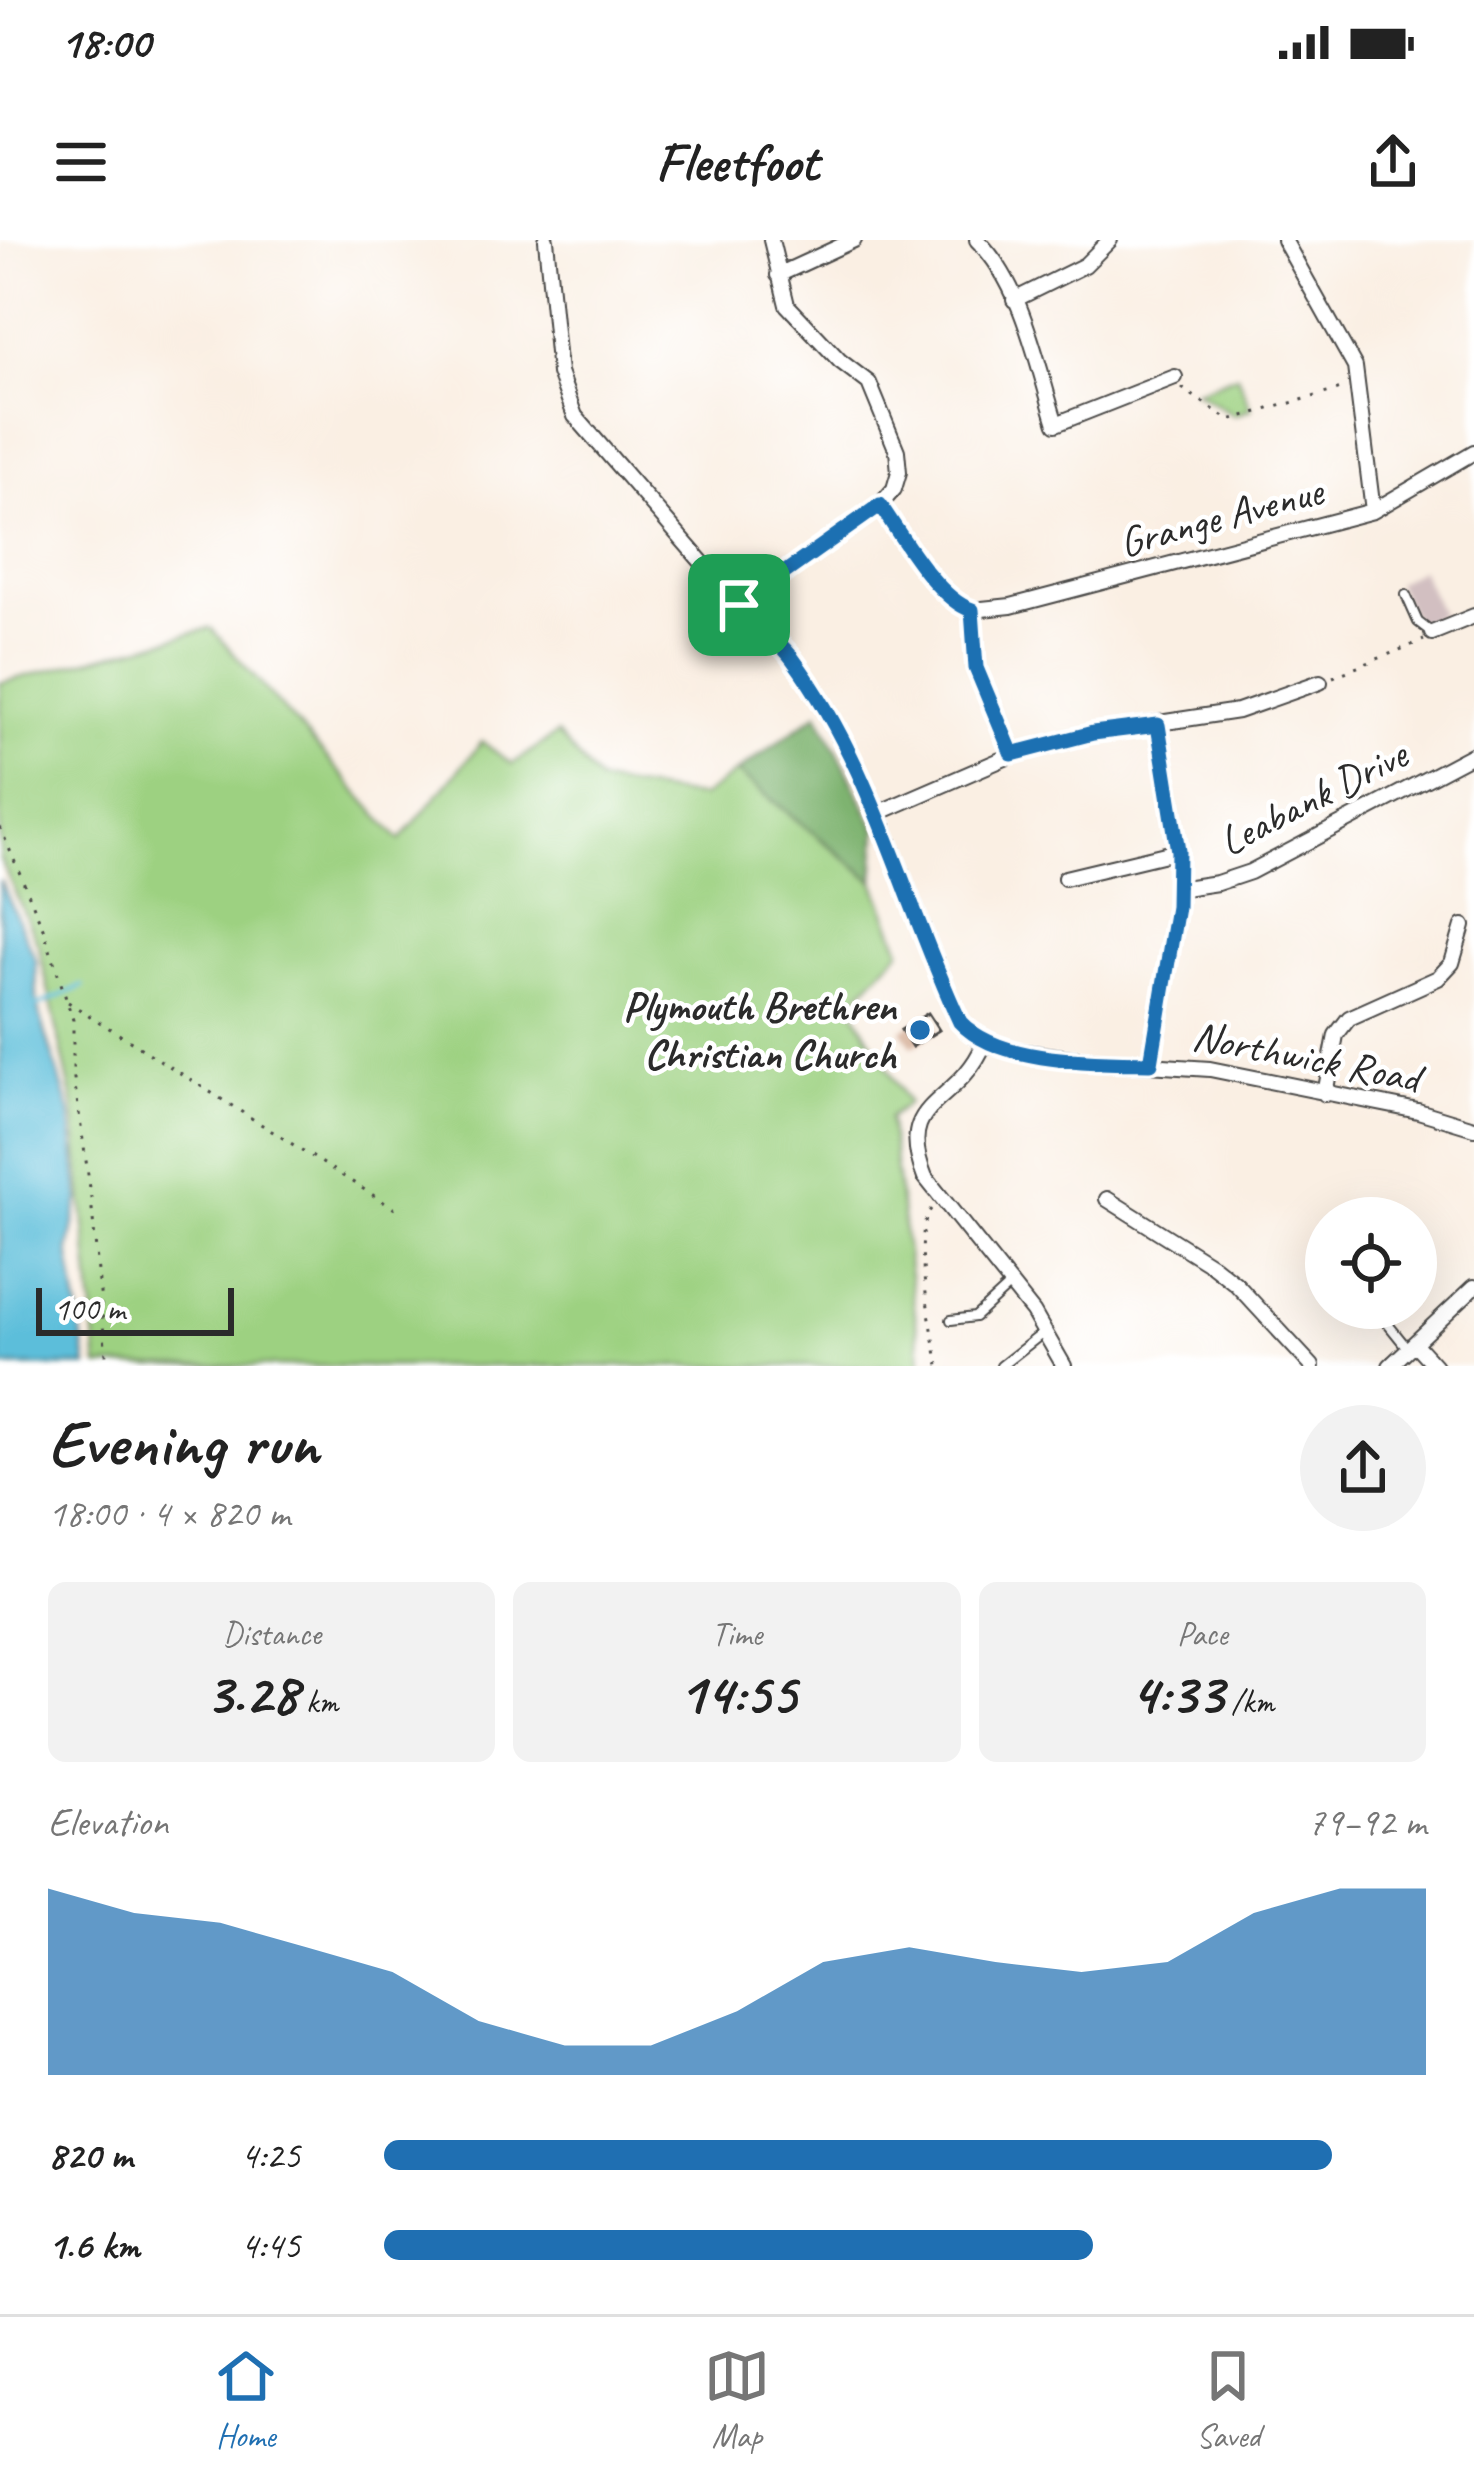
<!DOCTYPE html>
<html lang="en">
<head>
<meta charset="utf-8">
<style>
  body { margin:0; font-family:Caveat,sans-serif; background:#f2f2f2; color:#222; height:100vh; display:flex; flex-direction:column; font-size:45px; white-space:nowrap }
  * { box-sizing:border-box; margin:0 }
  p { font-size:39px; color:#767676 }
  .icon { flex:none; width:66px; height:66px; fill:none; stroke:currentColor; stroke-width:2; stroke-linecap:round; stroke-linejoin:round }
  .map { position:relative; height:1126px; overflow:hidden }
  .side { display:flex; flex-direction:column; background:#fff; flex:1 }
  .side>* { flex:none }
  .fabs { position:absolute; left:1305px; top:957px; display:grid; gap:24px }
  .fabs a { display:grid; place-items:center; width:132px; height:132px; border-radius:50%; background:#fff; box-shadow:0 12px 48px #0002; font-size:60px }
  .scale { position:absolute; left:36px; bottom:30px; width:198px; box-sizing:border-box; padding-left:12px; border:6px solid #2b2b2b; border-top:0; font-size:33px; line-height:42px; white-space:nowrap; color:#2b2b2b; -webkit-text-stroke:9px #fff; paint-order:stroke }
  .pin { position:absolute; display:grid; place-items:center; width:102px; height:102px; color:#fff; margin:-51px; border-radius:24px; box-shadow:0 6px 18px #0006 }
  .round { display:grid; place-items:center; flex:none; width:126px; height:126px; border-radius:63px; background:#f2f2f2 }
  .overview { display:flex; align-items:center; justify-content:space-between; height:204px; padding:0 48px }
  h1 { font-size:66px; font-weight:700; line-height:90px }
  .stats { display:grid; grid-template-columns:repeat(3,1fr); gap:18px; height:204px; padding:12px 48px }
  .stats div { display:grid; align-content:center; border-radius:18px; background:#f2f2f2; text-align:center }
  .stats b { font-size:60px; font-weight:700 }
  .stats small { font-size:33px; font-weight:400 }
  .stats p { font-size:33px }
  .chart { height:336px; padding:24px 48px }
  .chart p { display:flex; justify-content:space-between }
  .chart svg { width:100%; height:216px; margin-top:12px; fill:#1f6fb2; opacity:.7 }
  ul { padding:0 48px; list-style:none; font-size:39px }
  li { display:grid; grid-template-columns:192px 144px 1fr; align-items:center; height:90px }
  li i { height:30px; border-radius:15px; background:#1f6fb2 }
  .status { display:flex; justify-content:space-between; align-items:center; height:84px; padding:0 60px; background:#fff; direction:ltr }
  .status svg { height:33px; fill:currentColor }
  header { display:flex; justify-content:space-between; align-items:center; height:156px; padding:0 48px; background:#fff; font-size:54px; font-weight:700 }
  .menu { display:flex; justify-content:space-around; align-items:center; height:168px; border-top:3px solid #e0e0e0; background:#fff; font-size:33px; color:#767676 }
  .menu a { display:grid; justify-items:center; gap:6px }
  .menu .on { color:#1f6fb2 }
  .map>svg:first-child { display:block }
</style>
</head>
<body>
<div class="status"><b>18:00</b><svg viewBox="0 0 49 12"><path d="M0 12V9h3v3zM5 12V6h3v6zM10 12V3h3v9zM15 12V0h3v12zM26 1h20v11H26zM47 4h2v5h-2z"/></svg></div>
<header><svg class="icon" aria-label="menu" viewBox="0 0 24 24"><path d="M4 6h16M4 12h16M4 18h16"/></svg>Fleetfoot<svg class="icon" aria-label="share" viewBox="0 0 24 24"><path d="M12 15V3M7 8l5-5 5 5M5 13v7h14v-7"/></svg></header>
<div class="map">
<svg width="1474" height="1126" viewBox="0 0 1474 1126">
  <rect width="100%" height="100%" fill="#fff"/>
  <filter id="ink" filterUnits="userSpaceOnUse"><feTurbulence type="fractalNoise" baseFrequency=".00833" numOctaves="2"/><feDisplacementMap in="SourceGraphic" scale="24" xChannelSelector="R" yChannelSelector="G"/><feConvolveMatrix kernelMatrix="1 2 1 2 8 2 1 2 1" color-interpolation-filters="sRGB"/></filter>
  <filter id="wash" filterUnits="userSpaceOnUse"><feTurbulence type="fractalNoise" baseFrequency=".004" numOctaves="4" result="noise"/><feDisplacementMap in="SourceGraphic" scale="48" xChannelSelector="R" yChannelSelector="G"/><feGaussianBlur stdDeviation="2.7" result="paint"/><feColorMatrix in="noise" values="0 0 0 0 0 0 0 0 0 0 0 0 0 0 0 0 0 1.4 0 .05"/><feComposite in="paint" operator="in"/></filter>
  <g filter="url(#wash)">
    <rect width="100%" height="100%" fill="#faefe3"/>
    <path fill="#d2bfc1" d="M1421,329L1441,374L1417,384L1396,343Z"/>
    <path fill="#9dd181" stroke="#647e56" stroke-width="3" d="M1237,135L1251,169L1234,175L1195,151Z
      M211,388L400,600L482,502L512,524L557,494L599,542L702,557L737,532L874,641L901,710L850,764L908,863L889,878L922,1126H98L74,867L39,707L0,619V443Z"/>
    <path fill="#7eb36f" stroke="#546f4d" stroke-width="3" d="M818,473L877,590L874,641L737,532Z"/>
    <path fill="#5cbeda" stroke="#447482" stroke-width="3" d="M0,640L36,720L37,766L70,871L79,959L69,1010L87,1126H0Z"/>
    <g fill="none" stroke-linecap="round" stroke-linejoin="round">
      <path stroke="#5cbeda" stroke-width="4.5" d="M37,766L83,746"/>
    </g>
    <g id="blocks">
      <path fill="#d2a98f" d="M928,773L939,790L912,807L901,790Z"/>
    </g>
  </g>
  <g filter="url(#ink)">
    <use href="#blocks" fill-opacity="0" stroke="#4a4847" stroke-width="3"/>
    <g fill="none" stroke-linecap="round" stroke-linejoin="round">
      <defs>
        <path id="lane" d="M1406,355L1418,382L1431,392
          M1375,1068L1408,1109
          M951,1080L975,1077L1010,1045
          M1001,1126L1043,1093"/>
        <path id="street" d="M546,0L559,133L575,176L739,365L789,414L825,468L878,573L955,772L968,791L984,804L1010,810L1102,822L1210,829L1418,871L1474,888
          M977,0C1023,45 1037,125 1056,184L1175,137
          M1284,0L1355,127L1373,271
          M778,35L854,0
          M1014,60L1085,25L1110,0
          M880,265C900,294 938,361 972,370
          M739,365L880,265L894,249L899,232L897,211L869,143L840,121L787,65L771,0
          M972,370L1011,366L1373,271L1474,212
          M972,370L976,428L1012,515
          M1432,393L1474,376
          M878,573L1012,515L1093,493L1238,471L1320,442
          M1065,638L1178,611
          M1177,649L1217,643L1250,632L1474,514
          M984,804C958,867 893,859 925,937L1033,1072L1064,1126
          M1151,823L1177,667L1178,611L1158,485
          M1325,854L1336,795L1349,778L1438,738L1452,723L1463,686
          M1107,959L1212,1025L1236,1044L1312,1126
          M1415,1104L1435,1126
          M1390,1126L1474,1047"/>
      </defs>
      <use href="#lane" stroke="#4a4847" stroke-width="12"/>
      <use href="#street" stroke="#4a4847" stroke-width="18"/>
      <path stroke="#4a4847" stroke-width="3" stroke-dasharray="3 9" stroke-linecap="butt" d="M1182,148L1229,180L1345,148
        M1333,437L1424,400
        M0,587L43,688L73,780V832L90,948L107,1126
        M68,762L398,971
        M931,969C910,998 933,1090 939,1126"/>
      <use href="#lane" stroke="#fff" stroke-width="8"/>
      <use href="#street" stroke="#fff" stroke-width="14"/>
    </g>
  </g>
  <g fill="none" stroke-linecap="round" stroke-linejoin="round" filter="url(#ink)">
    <defs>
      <path id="route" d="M880,265C901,295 937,359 972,370L976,428L1012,514L1093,493L1158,485L1178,611L1177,667L1151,823C1095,822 999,824 960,782C903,660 873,527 792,418C777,399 756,382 739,365Z"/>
    </defs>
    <use href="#route" stroke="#fff" stroke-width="24"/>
    <use href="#route" stroke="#1f6fb2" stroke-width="15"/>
  </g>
  <circle fill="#1f6fb2" stroke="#fff" stroke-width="4.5" cx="920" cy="790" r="12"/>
  <g text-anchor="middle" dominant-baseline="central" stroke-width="9" stroke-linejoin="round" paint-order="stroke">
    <g font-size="42" fill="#2b2b2b" stroke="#fff">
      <text transform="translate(1221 277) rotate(-15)">Grange Avenue</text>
      <text transform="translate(1313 558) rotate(-27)">Leabank Drive</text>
      <text transform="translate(1306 817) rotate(11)">Northwick Road</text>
    </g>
    <g font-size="42" font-weight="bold" fill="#2b2b2b" stroke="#fff" text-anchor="end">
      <text x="896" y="766">Plymouth Brethren<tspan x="896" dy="48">Christian Church</tspan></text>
    </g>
  </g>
</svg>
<div class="fabs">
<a><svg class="icon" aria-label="locate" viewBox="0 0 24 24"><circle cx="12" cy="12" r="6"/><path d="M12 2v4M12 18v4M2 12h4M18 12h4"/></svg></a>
</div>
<div class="scale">100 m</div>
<div class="pin" style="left:739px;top:365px;background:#1e9e55"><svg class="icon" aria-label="arrive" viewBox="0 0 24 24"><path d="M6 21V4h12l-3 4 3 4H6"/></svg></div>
</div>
<section class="side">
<div class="overview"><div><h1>Evening run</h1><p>18:00 · 4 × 820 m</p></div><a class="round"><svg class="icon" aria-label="share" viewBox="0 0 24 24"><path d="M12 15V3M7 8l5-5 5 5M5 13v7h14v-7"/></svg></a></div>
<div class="stats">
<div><p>Distance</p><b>3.28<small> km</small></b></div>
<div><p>Time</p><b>14:55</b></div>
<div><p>Pace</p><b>4:33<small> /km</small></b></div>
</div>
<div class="chart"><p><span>Elevation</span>79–92 m</p>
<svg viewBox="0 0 160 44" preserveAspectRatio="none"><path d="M0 44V6L10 11L20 13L30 18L40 23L50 33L60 38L70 38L80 31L90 21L100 18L110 21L120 23L130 21L140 11L150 6L160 6V44z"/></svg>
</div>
<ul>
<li><b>820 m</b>4:25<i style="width:91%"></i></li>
<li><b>1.6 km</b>4:45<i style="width:68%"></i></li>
</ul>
</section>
<nav class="menu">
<a class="on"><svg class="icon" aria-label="home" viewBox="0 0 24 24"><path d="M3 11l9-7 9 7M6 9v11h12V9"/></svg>Home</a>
<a><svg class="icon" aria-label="map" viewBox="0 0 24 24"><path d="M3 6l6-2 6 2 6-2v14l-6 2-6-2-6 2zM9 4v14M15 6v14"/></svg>Map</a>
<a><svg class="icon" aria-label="saved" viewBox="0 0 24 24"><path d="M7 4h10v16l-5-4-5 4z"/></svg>Saved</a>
</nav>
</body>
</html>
